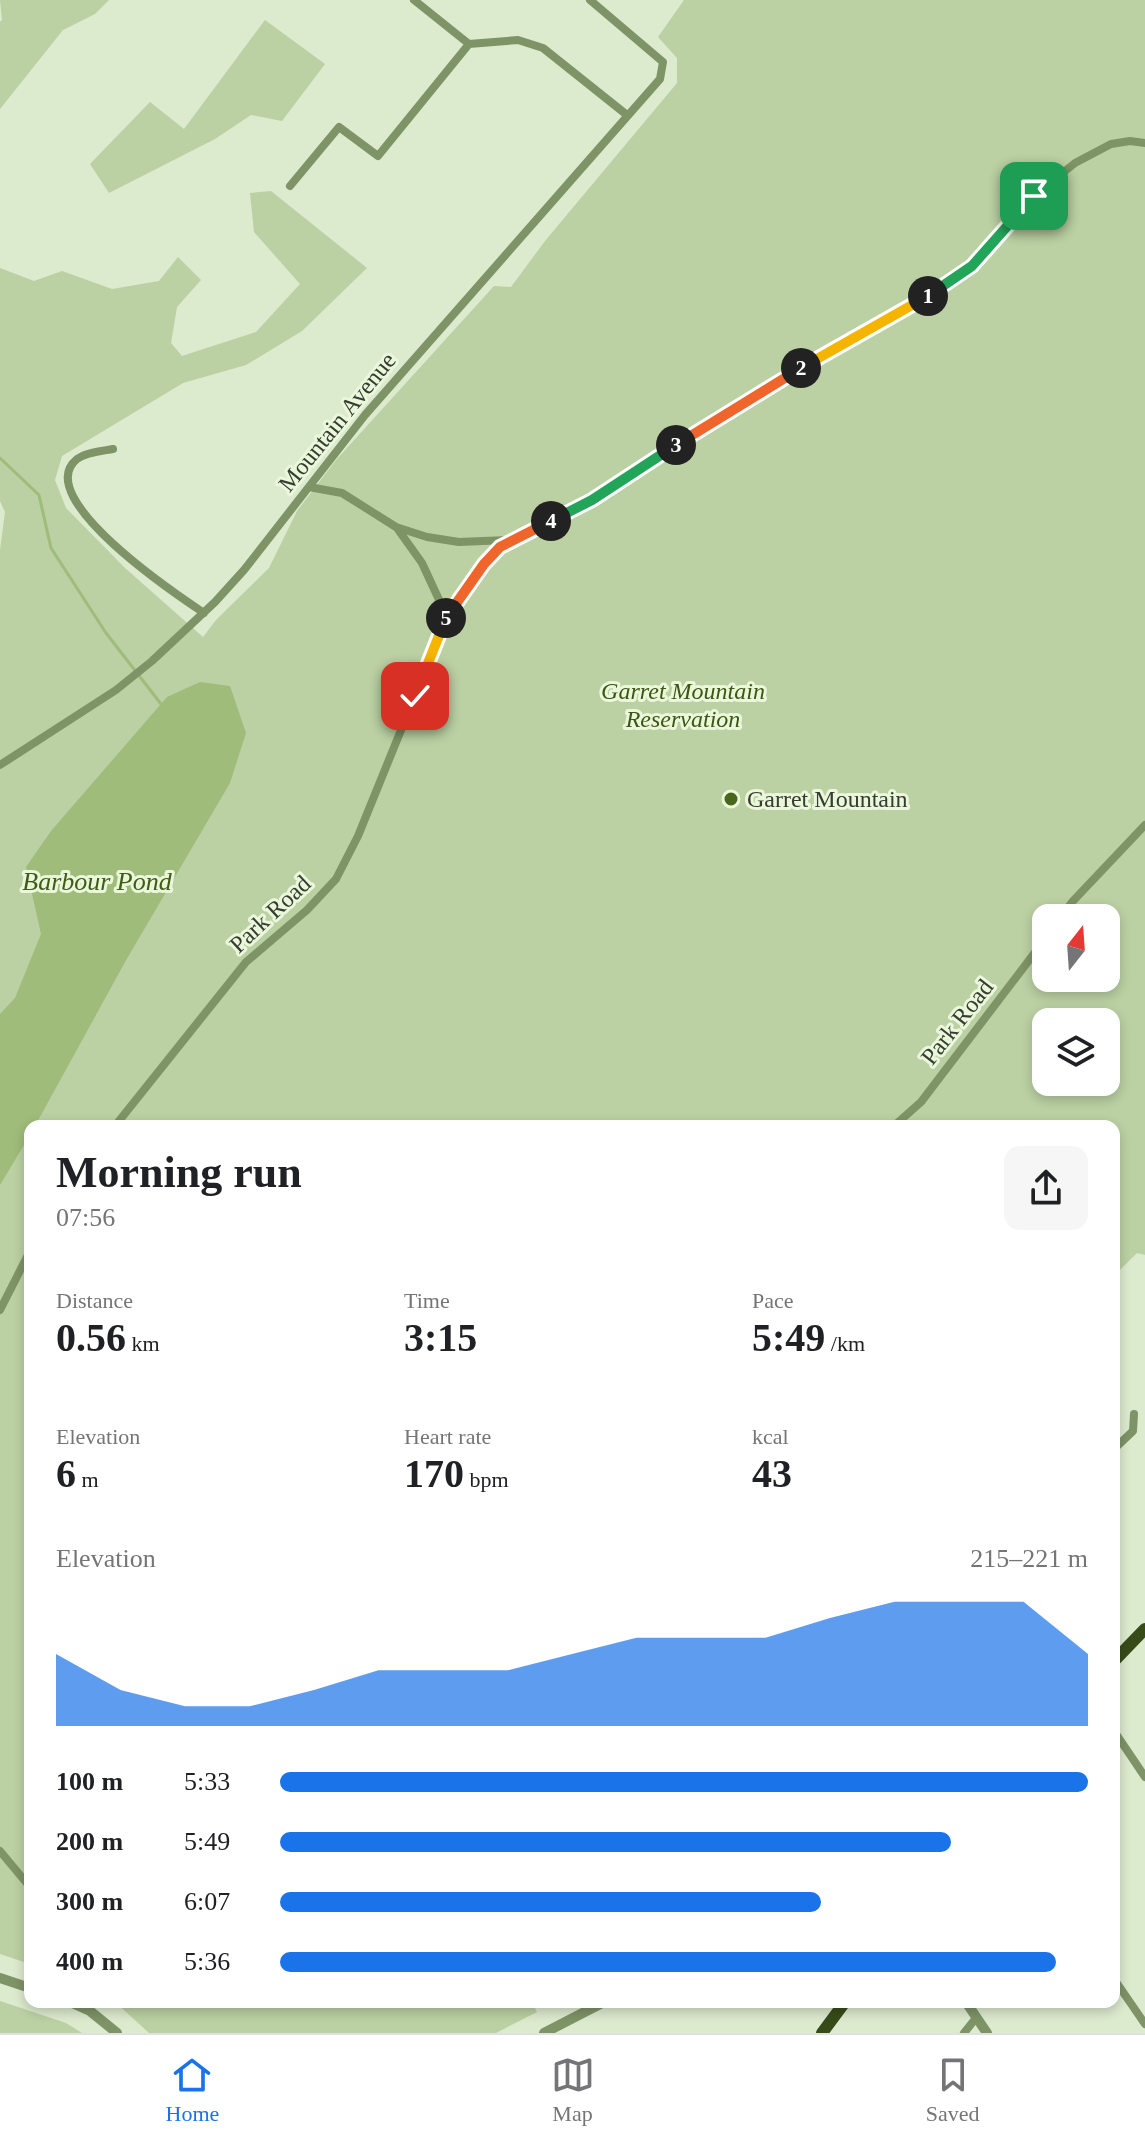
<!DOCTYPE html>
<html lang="en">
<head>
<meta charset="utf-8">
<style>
  body { margin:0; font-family:"Times New Roman",serif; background:#f6f6f6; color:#202124; height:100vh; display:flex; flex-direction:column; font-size:30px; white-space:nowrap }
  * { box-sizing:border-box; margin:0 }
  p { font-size:26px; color:#757577 }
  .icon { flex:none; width:44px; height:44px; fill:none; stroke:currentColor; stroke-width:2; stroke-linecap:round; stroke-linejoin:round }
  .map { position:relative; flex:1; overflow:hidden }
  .drawer { position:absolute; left:24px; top:1120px; width:1096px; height:888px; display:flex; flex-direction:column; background:#fff; border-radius:16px; box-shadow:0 4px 12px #0003 }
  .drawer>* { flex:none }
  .needle { width:52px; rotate:17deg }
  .tools { position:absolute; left:1032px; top:904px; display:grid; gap:16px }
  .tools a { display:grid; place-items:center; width:88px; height:88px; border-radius:16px; background:#fff; box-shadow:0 4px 12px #0003; font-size:40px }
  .pin { position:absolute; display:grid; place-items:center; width:68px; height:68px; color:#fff; margin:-34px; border-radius:16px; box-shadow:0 4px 12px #0006 }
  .km { position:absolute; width:40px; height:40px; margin:-20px; border-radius:50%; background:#222; color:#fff; font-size:22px; line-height:40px; text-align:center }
  .round { display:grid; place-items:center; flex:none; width:84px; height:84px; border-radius:16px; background:#f6f6f6 }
  .overview { display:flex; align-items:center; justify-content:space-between; height:136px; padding:0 32px }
  h1 { font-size:44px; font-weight:700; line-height:60px }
  .stats { display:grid; grid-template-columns:repeat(3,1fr); gap:12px; height:136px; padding:8px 32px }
  .stats div { display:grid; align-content:center }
  .stats b { font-size:40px; font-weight:700 }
  .stats small { font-size:22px; font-weight:400 }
  .stats p { font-size:22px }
  .chart { height:224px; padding:16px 32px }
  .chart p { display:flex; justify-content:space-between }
  .chart svg { width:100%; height:144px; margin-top:8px; fill:#1a73e8; opacity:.7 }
  ul { padding:0 32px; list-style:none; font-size:26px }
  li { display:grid; grid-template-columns:128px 96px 1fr; align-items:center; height:60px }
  li i { height:20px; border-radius:10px; background:#1a73e8 }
  .tabs { display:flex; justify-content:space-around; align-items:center; height:112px; border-top:2px solid #e0e0e0; background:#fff; font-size:22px; color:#757577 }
  .tabs a { display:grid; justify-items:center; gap:4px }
  .tabs .current { color:#1a73e8 }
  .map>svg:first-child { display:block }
</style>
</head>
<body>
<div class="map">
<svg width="1145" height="2033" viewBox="0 0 1145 2033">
  <rect width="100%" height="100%" fill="#dceace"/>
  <path fill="#bbd0a3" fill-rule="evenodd" d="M0,0H109L95,14L63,30L0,109V22L2,20Z
    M684,0H1145V1255L1137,1253L1114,1276V1126H30V1964L0,1954V550L5,512L0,501V268L34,281L62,271L112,289L159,281L178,257L201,280L177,307L171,343L182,356L256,332L300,284L254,232L250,193L271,191L367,268L302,331L246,365L183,383L62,456L55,480L66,508L125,568L203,637L216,620L269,568L297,511L336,460L494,286L511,287L545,241L677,83V58L658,37ZM1046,918H1106V978H1046ZM1046,1022H1106V1082H1046Z
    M265,20L325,64L282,121L251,115L215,139L109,193L90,164L150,102L184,129Z
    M0,2001L66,2023L82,2033H0Z
    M115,2002H532L537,2012L496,2033H149Z"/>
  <path fill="#9fbc7b" d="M200,682L230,686L246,733L230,783L125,962L35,1126H30V1135L0,1185V1014L15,998L41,934L26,867L51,831L167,697Z"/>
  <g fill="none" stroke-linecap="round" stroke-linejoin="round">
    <path stroke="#9fbc7b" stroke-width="3" d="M0,458L39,495L51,548L106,633L161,704"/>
    <path stroke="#7e9366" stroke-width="8" d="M414,0L469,44L518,40L543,48L627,115
      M290,186L339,127L378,156L469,44
      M113,449C102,451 87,452 77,459C30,497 177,595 204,613
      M309,487L342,493L396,527L427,537L459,542L508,540
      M397,528L422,563L447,617
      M0,765L116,690L152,661L215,602L244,570L365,415L660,79L663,62L590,0
      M1060,918L1073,901L1145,825
      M115,1126L246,962L307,910L336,879L358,836L447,617L484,564L500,547L592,500L709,424L800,369L917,303L972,266L1034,196L1075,163L1111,144L1130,141L1145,143
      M894,1126L921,1102L1046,938
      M0,1310L30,1251
      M1114,1449L1133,1431L1134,1414
      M1114,1731L1145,1777
      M0,1851L30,1887
      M1114,1979L1145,2024
      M964,2033L976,2018"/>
    <path stroke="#7e9366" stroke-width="10" d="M0,1978L30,1988
      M70,2002L90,2011L117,2033
      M966,2002L987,2033
      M544,2033L604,2002"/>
    <path stroke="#374b19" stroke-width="12" d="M1114,1661L1145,1629
      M822,2033L845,2002"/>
  </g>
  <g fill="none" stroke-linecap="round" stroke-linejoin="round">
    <defs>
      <path id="split-1" d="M928,296L972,266L1034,196"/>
      <path id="split-2" d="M801,368L928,296"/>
      <path id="split-3" d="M676,445L801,368"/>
      <path id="split-4" d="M551,521L592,500L676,445"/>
      <path id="split-5" d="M446,618L484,564L500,547L551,521"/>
      <path id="split-6" d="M415,696L446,618"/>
    </defs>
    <use href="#split-1" stroke="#fff" stroke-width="16"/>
    <use href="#split-2" stroke="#fff" stroke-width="16"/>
    <use href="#split-3" stroke="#fff" stroke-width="16"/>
    <use href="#split-4" stroke="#fff" stroke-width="16"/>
    <use href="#split-5" stroke="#fff" stroke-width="16"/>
    <use href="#split-6" stroke="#fff" stroke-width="16"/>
    <use href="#split-1" stroke="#22a559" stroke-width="10"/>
    <use href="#split-2" stroke="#f5b400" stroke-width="10"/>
    <use href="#split-3" stroke="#f0652b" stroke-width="10"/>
    <use href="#split-4" stroke="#22a559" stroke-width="10"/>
    <use href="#split-5" stroke="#f0652b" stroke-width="10"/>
    <use href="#split-6" stroke="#f5b400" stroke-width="10"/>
  </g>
  <circle fill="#49661a" stroke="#eaf7db" stroke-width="3" cx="731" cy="799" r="8"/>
  <g text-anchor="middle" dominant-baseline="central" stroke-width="6" stroke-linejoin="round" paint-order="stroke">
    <g font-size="24" fill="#363c31" stroke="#eaf7db">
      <text transform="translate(337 422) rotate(-51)">Mountain Avenue</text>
      <text transform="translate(270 914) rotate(-43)">Park Road</text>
      <text transform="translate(957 1022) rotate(-52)">Park Road</text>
    </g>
    <g font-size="24" font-style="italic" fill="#3d5712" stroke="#eaf7db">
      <text x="683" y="691">Garret Mountain<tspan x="683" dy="28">Reservation</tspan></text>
    </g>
    <g font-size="24" fill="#363c31" stroke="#eaf7db" text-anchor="start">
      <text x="747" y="799">Garret Mountain</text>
    </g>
    <g font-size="26" font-style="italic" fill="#415c17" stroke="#eaf7db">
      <text x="97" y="881">Barbour Pond</text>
    </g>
  </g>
</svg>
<div class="tools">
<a><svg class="needle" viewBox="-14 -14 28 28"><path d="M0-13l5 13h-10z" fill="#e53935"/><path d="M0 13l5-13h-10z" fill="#757577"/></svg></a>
<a><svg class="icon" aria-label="layers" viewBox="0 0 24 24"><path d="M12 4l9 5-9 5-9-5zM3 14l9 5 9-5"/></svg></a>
</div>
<div class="pin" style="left:1034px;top:196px;background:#1e9e55"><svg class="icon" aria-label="arrive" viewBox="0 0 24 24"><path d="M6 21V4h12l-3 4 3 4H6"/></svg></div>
<div class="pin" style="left:415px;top:696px;background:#d93025"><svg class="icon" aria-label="check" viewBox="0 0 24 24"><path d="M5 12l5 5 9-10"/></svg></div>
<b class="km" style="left:928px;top:296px">1</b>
<b class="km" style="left:801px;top:368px">2</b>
<b class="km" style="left:676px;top:445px">3</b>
<b class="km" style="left:551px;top:521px">4</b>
<b class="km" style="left:446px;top:618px">5</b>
<section class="drawer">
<div class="overview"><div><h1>Morning run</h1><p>07:56</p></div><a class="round"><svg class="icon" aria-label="share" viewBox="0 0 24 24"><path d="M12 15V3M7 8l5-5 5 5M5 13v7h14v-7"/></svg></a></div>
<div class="stats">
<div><p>Distance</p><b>0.56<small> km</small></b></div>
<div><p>Time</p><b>3:15</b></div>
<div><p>Pace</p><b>5:49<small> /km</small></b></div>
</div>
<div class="stats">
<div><p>Elevation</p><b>6<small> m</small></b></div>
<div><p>Heart rate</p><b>170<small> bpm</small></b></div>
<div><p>kcal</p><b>43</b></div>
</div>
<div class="chart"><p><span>Elevation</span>215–221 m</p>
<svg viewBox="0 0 160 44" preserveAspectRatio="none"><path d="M0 44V22L10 33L20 38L30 38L40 33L50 27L60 27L70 27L80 22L90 17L100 17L110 17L120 11L130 6L140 6L150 6L160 22V44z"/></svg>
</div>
<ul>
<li><b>100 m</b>5:33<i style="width:100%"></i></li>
<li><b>200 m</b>5:49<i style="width:83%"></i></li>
<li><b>300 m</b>6:07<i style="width:67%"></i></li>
<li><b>400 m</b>5:36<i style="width:96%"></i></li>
</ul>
</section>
</div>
<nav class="tabs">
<a class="current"><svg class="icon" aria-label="home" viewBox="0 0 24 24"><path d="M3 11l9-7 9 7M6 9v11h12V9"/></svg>Home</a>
<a><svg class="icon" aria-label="map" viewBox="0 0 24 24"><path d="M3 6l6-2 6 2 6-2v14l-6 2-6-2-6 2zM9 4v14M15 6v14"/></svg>Map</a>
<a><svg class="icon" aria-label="saved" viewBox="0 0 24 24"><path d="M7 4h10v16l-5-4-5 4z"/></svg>Saved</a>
</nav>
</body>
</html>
